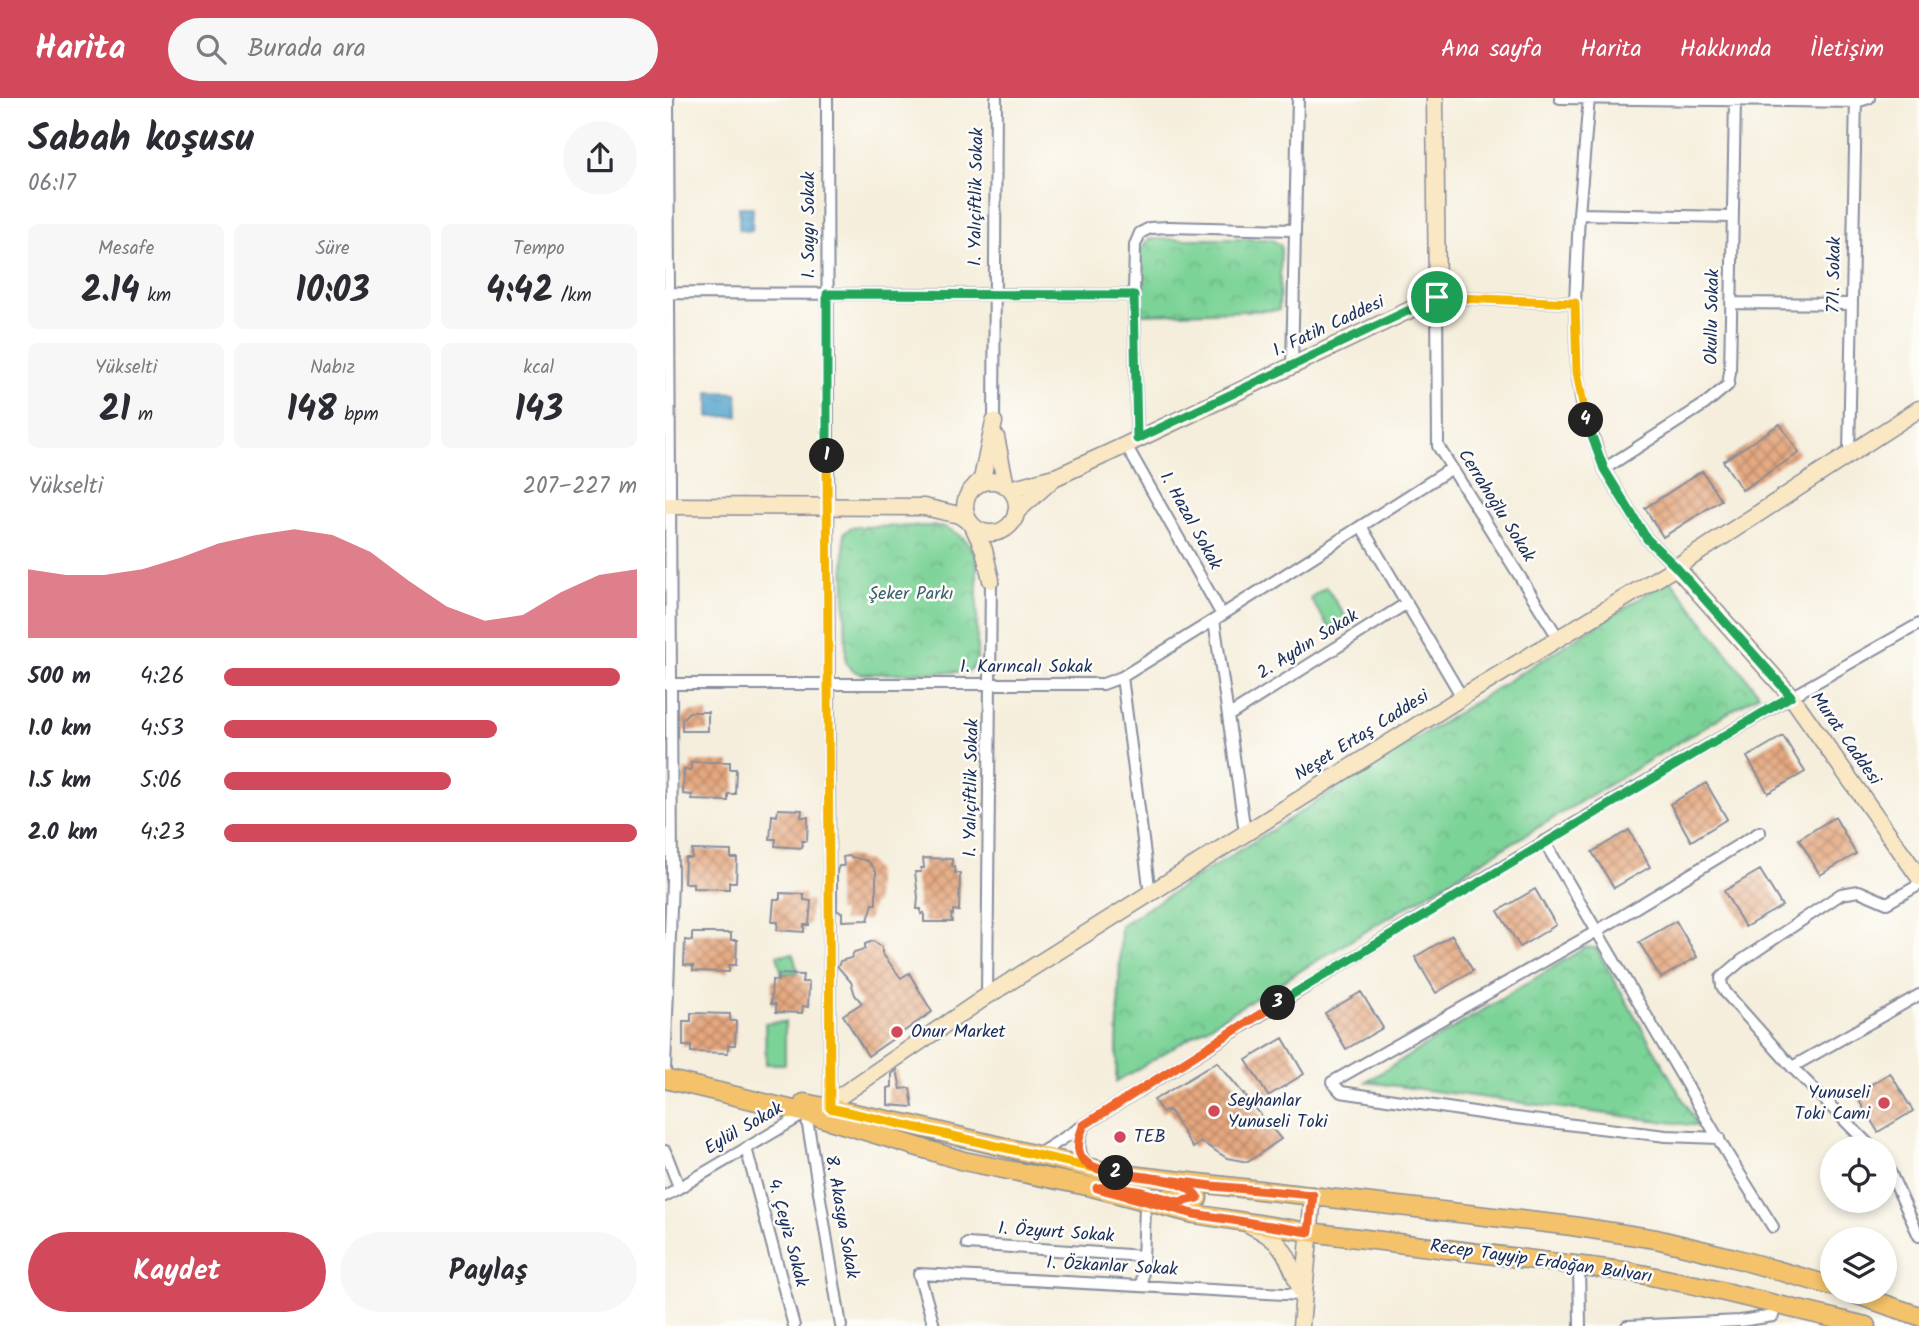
<!DOCTYPE html>
<html lang="tr">
<head>
<meta charset="utf-8">
<style>
  body { margin:0; font-family:Kalam,sans-serif; background:#f7f7f7; color:#2b2b33; height:100vh; display:flex; flex-direction:column; font-size:26px; white-space:nowrap }
  * { box-sizing:border-box; margin:0 }
  p { font-size:23px; color:#7c7c81 }
  .icon { flex:none; width:38px; height:38px; fill:none; stroke:currentColor; stroke-width:2; stroke-linecap:round; stroke-linejoin:round }
  .map { position:relative; flex:1; overflow:hidden }
  .sheet { display:flex; flex-direction:column; background:#fff; width:665px }
  .sheet>* { flex:none }
  .tools { position:absolute; left:1155px; top:1038px; display:grid; gap:14px }
  .tools a { display:grid; place-items:center; width:77px; height:77px; border-radius:50%; background:#fff; box-shadow:0 4px 10px #0003; font-size:35px }
  .pin { position:absolute; display:grid; place-items:center; width:60px; height:60px; color:#fff; margin:-30px; border:4px solid #fff; border-radius:50%; box-shadow:0 2px 7px #0007 }
  .km { position:absolute; width:35px; height:35px; margin:-18px; border-radius:50%; background:#222; color:#fff; font-size:19px; line-height:35px; text-align:center }
  .round { display:grid; place-items:center; flex:none; width:74px; height:74px; border-radius:37px; background:#f7f7f7 }
  .summary { display:flex; align-items:center; justify-content:space-between; height:119px; padding:0 28px }
  h1 { font-size:38px; font-weight:700; line-height:52px }
  .metrics { display:grid; grid-template-columns:repeat(3,1fr); gap:10px; height:119px; padding:7px 28px }
  .metrics div { display:grid; align-content:center; border-radius:10px; background:#f7f7f7; text-align:center }
  .metrics b { font-size:35px; font-weight:700 }
  .metrics small { font-size:19px; font-weight:400 }
  .metrics p { font-size:19px }
  .chart { height:196px; padding:14px 28px }
  .chart p { display:flex; justify-content:space-between }
  .chart svg { width:100%; height:126px; margin-top:7px; fill:#d1495b; opacity:.7 }
  .button { display:flex; gap:14px; margin-top:auto; padding:14px 28px }
  .button a { flex:1; height:80px; border-radius:42px; background:#d1495b; color:#fff; font-size:28px; font-weight:700; line-height:80px; text-align:center }
  .button a+a { background:#f7f7f7; color:#2b2b33 }
  ul { padding:0 28px; list-style:none; font-size:23px }
  li { display:grid; grid-template-columns:112px 84px 1fr; align-items:center; height:52px }
  li i { height:18px; border-radius:9px; background:#d1495b }
  header { display:flex; align-items:center; gap:42px; box-sizing:border-box; height:98px; padding:0 35px; background:#d1495b; color:#fff }
  header strong { font-size:33px }
  nav { display:flex; gap:38px; margin-inline-start:auto; font-size:24px }
  .search { width:490px; height:63px; background:#f7f7f7; display:flex; align-items:center; gap:18px; box-sizing:border-box; padding:0 24px; border-radius:38px; color:#7c7c81; font-size:26px }
  main { display:flex; flex:1; min-height:0 }
  .map>svg:first-child { display:block }
</style>
</head>
<body>
<header>
<strong>Harita</strong>
<div class="search"><svg class="icon" aria-label="search" viewBox="0 0 24 24"><circle cx="10" cy="10" r="6"/><path d="M15 15l6 6"/></svg>Burada ara</div>
<nav><a>Ana sayfa</a><a>Harita</a><a>Hakkında</a><a>İletişim</a></nav>
</header>
<main>
<section class="sheet">
<div class="summary"><div><h1>Sabah koşusu</h1><p>06:17</p></div><a class="round"><svg class="icon" aria-label="share" viewBox="0 0 24 24"><path d="M12 15V3M7 8l5-5 5 5M5 13v7h14v-7"/></svg></a></div>
<div class="metrics">
<div><p>Mesafe</p><b>2.14<small> km</small></b></div>
<div><p>Süre</p><b>10:03</b></div>
<div><p>Tempo</p><b>4:42<small> /km</small></b></div>
</div>
<div class="metrics">
<div><p>Yükselti</p><b>21<small> m</small></b></div>
<div><p>Nabız</p><b>148<small> bpm</small></b></div>
<div><p>kcal</p><b>143</b></div>
</div>
<div class="chart"><p><span>Yükselti</span>207–227 m</p>
<svg viewBox="0 0 160 44" preserveAspectRatio="none"><path d="M0 44V20L10 22L20 22L30 20L40 16L50 11L60 8L70 6L80 8L90 14L100 24L110 33L120 38L130 36L140 28L150 22L160 20V44z"/></svg>
</div>
<ul>
<li><b>500 m</b>4:26<i style="width:96%"></i></li>
<li><b>1.0 km</b>4:53<i style="width:66%"></i></li>
<li><b>1.5 km</b>5:06<i style="width:55%"></i></li>
<li><b>2.0 km</b>4:23<i style="width:100%"></i></li>
</ul>
<div class="button"><a>Kaydet</a><a>Paylaş</a></div>
</section>
<div class="map">
<svg width="1254" height="1228" viewBox="0 0 1254 1228">
  <defs>
    <pattern id="park-crowns" width="20" height="18" patternUnits="userSpaceOnUse" patternTransform="scale(1.75)"><rect width="20" height="18" fill="#7cd397"/><path d="M2 6a3 3 0 1 1 6 0M12 15a3 3 0 1 1 6 0" fill="none" stroke="#6bb585"/></pattern>
    <pattern id="water-ripples" width="26" height="14" patternUnits="userSpaceOnUse" patternTransform="scale(1.75)"><rect width="26" height="14" fill="#50a3cc"/><path d="M2 4q2-2 4 0t4 0M15 11q2-2 4 0t4 0" fill="none" stroke="#4285a9"/></pattern>
    <pattern id="building-cross-hatch" width="8" height="8" patternUnits="userSpaceOnUse" patternTransform="scale(1.75)"><rect width="8" height="8" fill="#e5a77e"/><path d="M0 0l8 8M0 8l8-8" fill="none" stroke="#b9886a"/></pattern>
  </defs>
  <rect width="100%" height="100%" fill="#fdfcf7"/>
  <filter id="ink" filterUnits="userSpaceOnUse"><feTurbulence type="fractalNoise" baseFrequency=".0143" numOctaves="2"/><feDisplacementMap in="SourceGraphic" scale="14" xChannelSelector="R" yChannelSelector="G"/><feConvolveMatrix kernelMatrix="1 2 1 2 8 2 1 2 1" color-interpolation-filters="sRGB"/></filter>
  <filter id="wash" filterUnits="userSpaceOnUse"><feTurbulence type="fractalNoise" baseFrequency=".00686" numOctaves="4" result="noise"/><feDisplacementMap in="SourceGraphic" scale="28" xChannelSelector="R" yChannelSelector="G"/><feGaussianBlur stdDeviation="1.57" result="paint"/><feColorMatrix in="noise" values="0 0 0 0 0 0 0 0 0 0 0 0 0 0 0 0 0 1.4 0 .05"/><feComposite in="paint" operator="in"/></filter>
  <g filter="url(#wash)">
    <rect width="100%" height="100%" fill="#f5eedc"/>
    <path fill="url(#park-crowns)" stroke="#4c817a" stroke-width="2" d="M484,141H606L616,148L614,212L476,216L474,155Z
      M276,428C294,434 303,442 312,459V564L302,574L196,576L187,572L181,565L179,435L187,429Z
      M1005,481L1094,596L451,984L456,827Z
      M921,849L931,850L1033,1028L701,984Z
      M128,856L133,875L117,876L112,857Z"/>
    <path fill="#7cd397" stroke="#4c817a" stroke-width="2" d="M661,489L682,521L665,531L645,500Z
      M120,924V966H101L100,925Z"/>
    <path fill="url(#water-ripples)" stroke="#366995" stroke-width="2" d="M74,109H88L87,133L74,132Z
      M44,294L72,295L73,318L44,319Z"/>
    <g id="blocks">
      <path fill="url(#building-cross-hatch)" d="M1115,326L1134,355L1077,392L1058,363Z
        M1037,373L1056,402L998,439L980,410Z
        M24,614H43V633H17V621Z
        M1118,638L1140,674L1103,695L1082,659Z
        M26,664H65V671H71L70,696H63V703L27,702V697L18,696L19,671L26,672Z
        M1041,685L1062,721L1026,743L1005,706Z
        M113,711L137,712L136,719H143L142,743H137V750L110,748L111,741H105L107,717L112,718Z
        M1170,719L1191,756L1155,777L1134,741Z
        M964,732L985,769L949,790L927,754Z
        M27,752L66,753V760H72L71,784H64V791L28,790V785H19L20,760H27Z
        M183,758L203,763L211,773V806H208L203,822L177,823V814L172,813V773L174,768H179L178,759Z
        M258,760L287,761V769H289L290,775L295,776L294,813L288,812V817L286,816L287,824H259V815L256,816V811H252L253,799L250,774H256V770H259Z
        M1095,772L1117,808L1080,829L1059,793Z
        M870,791L891,827L855,849L833,813Z
        M115,795L139,796V802L146,803L144,827H139V834L112,832L113,824H107L109,801H115Z
        M1011,823L1032,859L996,880L974,844Z
        M27,835H66V842H72L71,867H64V874L28,873V868L19,867L20,842L27,843Z
        M787,837L808,873L771,895L750,859Z
        M208,843L217,849V855L236,880L244,875L267,914L203,958L178,917L197,905L190,897L186,884L173,869L175,863L186,860L189,854L200,851V846Z
        M114,876L138,877L137,884H144L143,909L138,908L137,915L111,914V906H106L107,882L113,883Z
        M696,894L718,930L681,951L660,915Z
        M26,915L65,916V923H71L70,947H63V955L26,954V948H18V923H26Z
        M618,940L639,976L603,998L581,962Z
        M552,964L616,1041L583,1064L562,1060L536,1044L528,1050L504,1012L497,1014L489,1002Z
        M232,972L236,991L245,990L248,1009L223,1007V990L227,989V976Z
        M1225,975L1248,1013L1213,1034L1190,996Z"/>
    </g>
  </g>
  <g filter="url(#ink)">
    <use href="#blocks" fill-opacity="0" stroke="#888e9d" stroke-width="2"/>
    <g fill="none" stroke-linecap="round" stroke-linejoin="round">
      <defs>
        <path id="street" d="M162,0L165,1009
          M895,0L1191,4L1204,0
          M924,0L914,116L910,205L912,274L917,306L939,371L982,441L1011,469
          M914,116L1067,119
          M0,195L469,197
          M1066,205L1187,206
          M627,268L633,0
          M329,324L331,0
          M472,341L469,197L470,147L475,135L485,130L503,129L630,132
          M461,347L557,517
          M1184,355L1191,0
          M939,371L1040,306L1063,287L1065,274L1070,2
          M696,428L797,599
          M549,522L580,734
          M894,541L773,348L772,199L910,205
          M457,579L485,796
          M0,586H438L457,579L549,522L787,370
          M563,618L742,505
          M879,743L1064,1059L1108,1129
          M322,898L326,482
          M1127,969L1254,897
          M0,971L7,783L3,0
          M419,1028C413,1042 411,1057 424,1067
          M1054,1040L1001,1038L835,1018L676,994L667,984L932,833L1095,734
          M81,1050L129,1228
          M1207,1050L1127,969L1061,895L1057,888L1056,880L1076,863L1176,796L1194,793L1222,805L1254,787
          M0,1053L14,1089
          M372,1057C662,874 955,694 1254,526
          M1220,1063L1254,1138
          M0,1098L141,1015L176,1228
          M302,1146L478,1158
          M914,1166L915,1228
          M477,1188L480,1110
          M269,1228L254,1176L638,1197
          M962,1228L1075,1223L1108,1218L1111,1207"/>
        <path id="secondary" d="M331,339L341,388
          M300 409a26 26 0 1 1 52 0a26 26 0 1 1-52 0Z
          M310,388L317,381L329,324
          M345,391L393,378L446,354L772,199L770,0
          M0,408L259,409L294,417L304,424
          M351,414L388,381
          M308,428L319,452L326,482
          M1011,469L1126,598L1254,779
          M165,1005L322,898L797,599L1011,469L1254,311
          M583,1126C620,1143 622,1157 636,1193
          M636,1228L648,1097"/>
        <path id="primary" d="M0,981L141,1015L299,1063L427,1089L529,1116L644,1134L966,1174L1030,1187L1201,1228
          M139,1005L243,1026L447,1075L907,1128L991,1141L1069,1160L1167,1188
          M502,1100L517,1104L533,1100L529,1094L515,1086
          M1184,1194L1254,1218"/>
      </defs>
      <use href="#street" stroke="#888e9d" stroke-width="14"/>
      <use href="#secondary" stroke="#888e9d" stroke-width="19"/>
      <use href="#primary" stroke="#888e9d" stroke-width="21"/>
      <use href="#street" stroke="#fff" stroke-width="10"/>
      <use href="#secondary" stroke="#fae7c3" stroke-width="16"/>
      <use href="#primary" stroke="#f3c26a" stroke-width="18"/>
    </g>
  </g>
  <g fill="none" stroke-linecap="round" stroke-linejoin="round" filter="url(#ink)">
    <defs>
      <path id="split-1" d="M162,358V196L469,197L472,341L772,199"/>
      <path id="split-2" d="M162,358L165,1010L451,1075"/>
      <path id="split-3" d="M451,1075L547,1088L648,1097L644,1134L529,1116L432,1090L447,1089L477,1094L514,1104L533,1100C509,1061 386,1098 419,1027L613,905"/>
      <path id="split-4" d="M613,905L1126,598L1011,469L982,441L939,371L921,322"/>
      <path id="split-5" d="M772,199L910,205L912,274L921,322"/>
    </defs>
    <use href="#split-1" stroke="#fff" stroke-width="14"/>
    <use href="#split-2" stroke="#fff" stroke-width="14"/>
    <use href="#split-3" stroke="#fff" stroke-width="14"/>
    <use href="#split-4" stroke="#fff" stroke-width="14"/>
    <use href="#split-5" stroke="#fff" stroke-width="14"/>
    <use href="#split-1" stroke="#22a559" stroke-width="9"/>
    <use href="#split-2" stroke="#f5b400" stroke-width="9"/>
    <use href="#split-3" stroke="#f0652b" stroke-width="9"/>
    <use href="#split-4" stroke="#22a559" stroke-width="9"/>
    <use href="#split-5" stroke="#f5b400" stroke-width="9"/>
  </g>
  <g fill="#d1495b" stroke="#fdfcf7" stroke-width="2.5">
    <circle cx="232" cy="934" r="7"/>
    <circle cx="1219" cy="1005" r="7"/>
    <circle cx="549" cy="1013" r="7"/>
    <circle cx="455" cy="1039" r="7"/>
  </g>
  <g text-anchor="middle" dominant-baseline="central" stroke-width="5" stroke-linejoin="round" paint-order="stroke">
    <g font-size="18" fill="#1b2f5e" stroke="#fdfcf7">
      <text transform="translate(312 99) rotate(-89)">1. Yalıçiftlik Sokak</text>
      <text transform="translate(144 127) rotate(-90)">1. Saygı Sokak</text>
      <text transform="translate(1170 177) rotate(-89)">771. Sokak</text>
      <text transform="translate(1048 219) rotate(-89)">Okullu Sokak</text>
      <text transform="translate(664 229) rotate(-25)">1. Fatih Caddesi</text>
      <text transform="translate(831 408) rotate(58)">Cerrahoğlu Sokak</text>
      <text transform="translate(525 423) rotate(61)">1. Hazal Sokak</text>
      <text transform="translate(643 547) rotate(-32)">2. Aydın Sokak</text>
      <text x="361" y="569">1. Karıncalı Sokak</text>
      <text transform="translate(697 638) rotate(-32)">Neşet Ertaş Caddesi</text>
      <text transform="translate(1180 641) rotate(55)">Murat Caddesi</text>
      <text transform="translate(307 690) rotate(-89)">1. Yalıçiftlik Sokak</text>
      <text transform="translate(79 1031) rotate(-30)">Eylül Sokak</text>
      <text transform="translate(176 1119) rotate(80)">8. Akasya Sokak</text>
      <text transform="translate(122 1135) rotate(75)">4. Çeyiz Sokak</text>
      <text transform="translate(391 1135) rotate(4)">1. Özyurt Sokak</text>
      <text transform="translate(876 1164) rotate(8)">Recep Tayyip Erdoğan Bulvarı</text>
      <text transform="translate(447 1169) rotate(3)">1. Özkanlar Sokak</text>
    </g>
    <g font-size="18" fill="#38606f" stroke="#fdfcf7">
      <text x="246" y="496">Şeker Parkı</text>
    </g>
    <g font-size="18" fill="#1b2f5e" stroke="#fdfcf7" text-anchor="start">
      <text x="246" y="934">Onur Market</text>
      <text x="1205" y="995" text-anchor="end">Yunuseli<tspan x="1205" dy="21">Toki Cami</tspan></text>
      <text x="563" y="1003">Seyhanlar<tspan x="563" dy="21">Yunuseli Toki</tspan></text>
      <text x="469" y="1039">TEB</text>
    </g>
  </g>
</svg>
<div class="tools">
<a><svg class="icon" aria-label="locate" viewBox="0 0 24 24"><circle cx="12" cy="12" r="6"/><path d="M12 2v4M12 18v4M2 12h4M18 12h4"/></svg></a>
<a><svg class="icon" aria-label="layers" viewBox="0 0 24 24"><path d="M12 4l9 5-9 5-9-5zM3 14l9 5 9-5"/></svg></a>
</div>
<div class="pin" style="left:772px;top:199px;background:#1e9e55"><svg class="icon" aria-label="arrive" viewBox="0 0 24 24"><path d="M6 21V4h12l-3 4 3 4H6"/></svg></div>
<b class="km" style="left:162px;top:358px">1</b>
<b class="km" style="left:451px;top:1075px">2</b>
<b class="km" style="left:613px;top:905px">3</b>
<b class="km" style="left:921px;top:322px">4</b>
</div>
</main>
</body>
</html>
